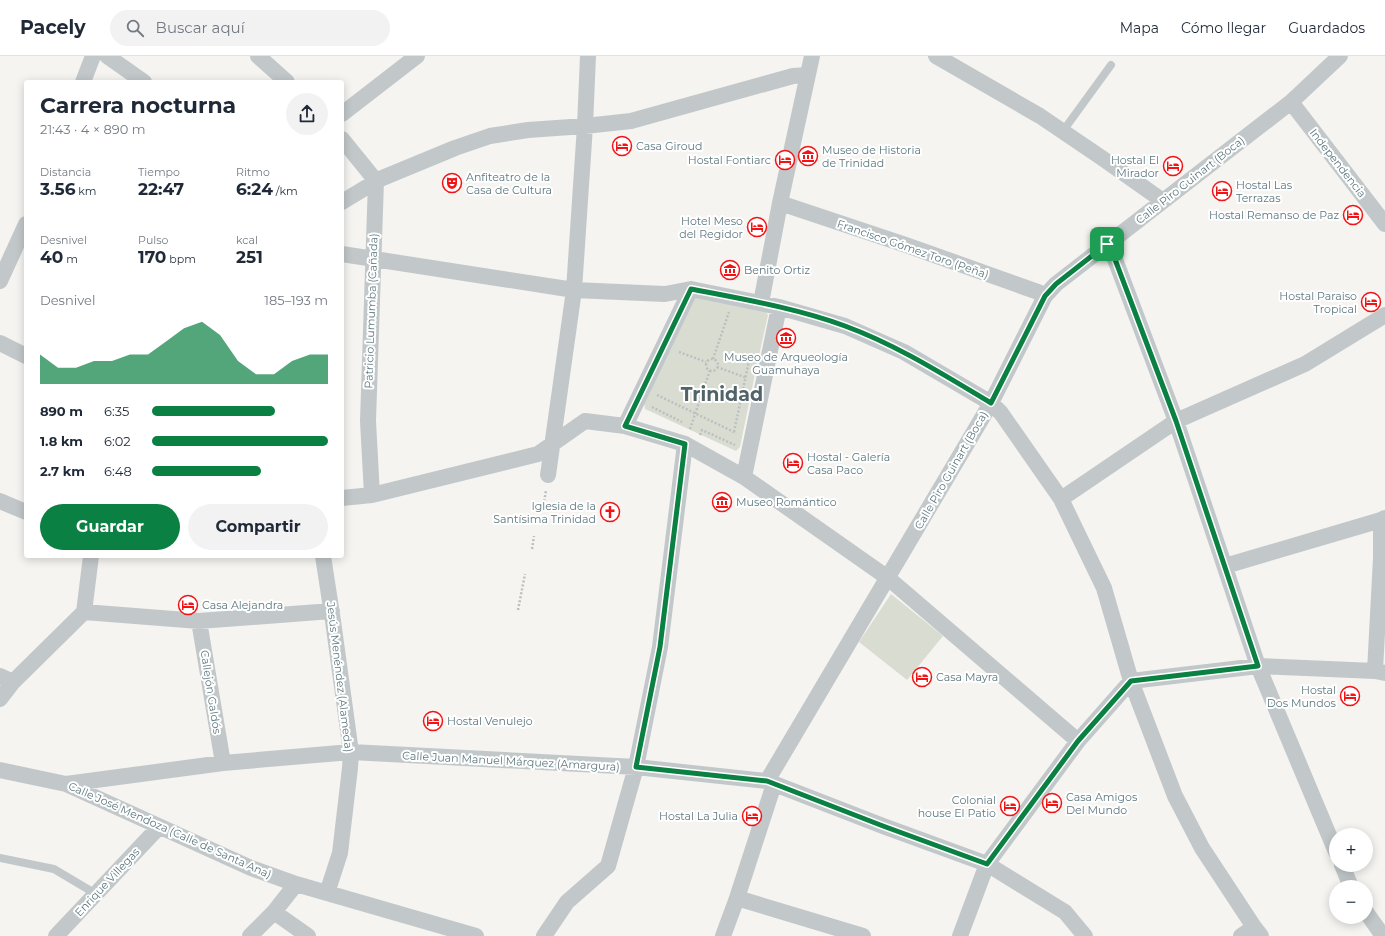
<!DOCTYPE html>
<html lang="es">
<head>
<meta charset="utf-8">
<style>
  body { margin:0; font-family:Montserrat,sans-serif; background:#f2f2f3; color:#1f2937; height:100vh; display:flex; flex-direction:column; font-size:15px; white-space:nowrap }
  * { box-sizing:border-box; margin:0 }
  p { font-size:13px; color:#747a83 }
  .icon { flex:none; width:22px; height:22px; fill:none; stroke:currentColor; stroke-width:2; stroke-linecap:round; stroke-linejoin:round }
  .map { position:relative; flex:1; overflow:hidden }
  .side { position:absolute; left:24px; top:24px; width:320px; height:478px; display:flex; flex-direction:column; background:#fff; border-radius:4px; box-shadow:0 2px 10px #0003 }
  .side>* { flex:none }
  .tools { position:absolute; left:1329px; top:772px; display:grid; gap:8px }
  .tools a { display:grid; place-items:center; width:44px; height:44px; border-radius:50%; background:#fff; box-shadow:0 2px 10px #0003; font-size:20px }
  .pin { position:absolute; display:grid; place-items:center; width:34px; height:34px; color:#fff; margin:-17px; border-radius:8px; box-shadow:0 2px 6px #0006 }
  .round { display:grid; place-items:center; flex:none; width:42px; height:42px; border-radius:21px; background:#f2f2f3 }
  .head { display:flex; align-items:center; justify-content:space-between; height:68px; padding:0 16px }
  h1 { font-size:22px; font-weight:700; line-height:30px }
  .metrics { display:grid; grid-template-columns:repeat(3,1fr); gap:6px; height:68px; padding:4px 16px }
  .metrics div { display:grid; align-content:center }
  .metrics b { font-size:17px; font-weight:700 }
  .metrics small { font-size:11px; font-weight:400 }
  .metrics p { font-size:11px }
  .chart { height:112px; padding:8px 16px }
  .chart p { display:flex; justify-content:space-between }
  .chart svg { width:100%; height:72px; margin-top:4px; fill:#0b8043; opacity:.7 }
  .primary-button { display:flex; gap:8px; margin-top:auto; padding:8px 16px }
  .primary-button a { flex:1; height:46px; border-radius:24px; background:#0b8043; color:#fff; font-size:16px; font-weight:700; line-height:46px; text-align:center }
  .primary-button a+a { background:#f2f2f3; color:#1f2937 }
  ul { padding:0 16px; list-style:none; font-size:13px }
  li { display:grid; grid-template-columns:64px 48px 1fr; align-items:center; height:30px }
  li i { height:10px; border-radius:5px; background:#0b8043 }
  header { display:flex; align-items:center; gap:24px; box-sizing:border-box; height:56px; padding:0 20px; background:#fff; border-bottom:1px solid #e0e1e3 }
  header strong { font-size:19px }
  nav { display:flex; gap:22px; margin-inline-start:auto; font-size:14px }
  .search { width:280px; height:36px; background:#f2f2f3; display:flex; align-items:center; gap:10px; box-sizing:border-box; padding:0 14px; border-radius:22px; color:#747a83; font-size:15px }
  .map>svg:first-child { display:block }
</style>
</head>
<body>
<header>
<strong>Pacely</strong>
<div class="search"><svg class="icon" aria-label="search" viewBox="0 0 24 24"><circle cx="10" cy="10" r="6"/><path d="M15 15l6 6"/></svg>Buscar aquí</div>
<nav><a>Mapa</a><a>Cómo llegar</a><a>Guardados</a></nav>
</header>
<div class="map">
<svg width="1385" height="880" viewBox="0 0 1385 880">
  <rect width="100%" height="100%" fill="#f5f4f1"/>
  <path fill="#d9ddd1" d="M696,241L764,253L768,259L756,313L740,391L736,395L645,353L644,347Z
    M891,538L943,580L907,624L859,586Z"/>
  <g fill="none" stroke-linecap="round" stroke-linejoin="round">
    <path stroke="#bbbfc0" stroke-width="2.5" stroke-dasharray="2 2" stroke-linecap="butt" d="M679,296L706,306
      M713,303L729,256
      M706 309a6 6 0 1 1 12 0a6 6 0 1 1-12 0Z
      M717,311L747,322
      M657,339L734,376L736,378
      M652,351L682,366
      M690,373L710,314
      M734,376L750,300
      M700,379L702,374L735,389
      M543,453L546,434
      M532,493L534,480
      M518,554L525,518"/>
    <path stroke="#c2c8ca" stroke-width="8" d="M1063,75L1111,9
      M0,802L54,813L96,838"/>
    <path stroke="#c2c8ca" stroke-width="16" d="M107,0L144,26
      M258,0L287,26
      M936,0L1040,60L1102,102L1163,145
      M83,26L93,0
      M1291,46L1385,168
      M342,58L417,0
      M342,83L376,125L368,365L372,439
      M342,146L380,123L455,92L490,80L528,74L585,70L631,65L793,20L808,19
      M780,147L906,189L1038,236L1045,240
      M1107,188L1113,198L1176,365L1258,610L1336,796
      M342,198L574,234L665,238L691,233L779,251L845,270L904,296L991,347L1001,357L1061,443L1104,532L1131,625L1175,740L1202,792L1254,871L1261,880
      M0,225L26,168
      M761,247L780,147L812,0
      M0,287L26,300
      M625,370L691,233
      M548,419L574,234L585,70L588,0
      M744,421L779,251
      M342,442L372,439L538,398L585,365L625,370L685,388L744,421L888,522L1078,685
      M1061,443L1176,365L1305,308L1385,259
      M0,445L26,456
      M323,500L333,565L351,696L350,712L340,797L327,837
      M1225,510L1381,464L1385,462
      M84,556L199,565L332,555
      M199,565L223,707
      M1375,615L1381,502V464
      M0,620L13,626
      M0,643L13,626L84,556L91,500
      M0,714L66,728L251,812L296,828L476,880
      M767,725L991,347L1045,240L1056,228L1291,46L1340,0
      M66,728L223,707L351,696L636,711L767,725L883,770L987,808L1065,856L1085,880
      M1342,809L1351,831
      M737,842L863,880
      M274,856L308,880
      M1366,856L1383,880
      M56,880L159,771
      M250,880L274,856L296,828
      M544,880L567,846L608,810L636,711L660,591L685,388
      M723,880L737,842L774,728
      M960,880L987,808L1078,685L1131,625L1258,610L1375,615L1385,617
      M1241,880L1254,871"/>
  </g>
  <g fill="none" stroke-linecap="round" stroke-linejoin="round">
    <defs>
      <path id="route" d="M1107,188L1113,198L1176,365L1258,610L1131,625L1078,685L987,808L883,770L767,725L636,711L660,591L685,388L625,370L691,233C742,243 796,252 845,270C897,289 944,319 991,347L1045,240L1056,228Z"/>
    </defs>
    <use href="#route" stroke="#fff" stroke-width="8"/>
    <use href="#route" stroke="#0b8043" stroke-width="5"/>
  </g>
  <defs>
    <symbol id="hotel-ring" viewBox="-11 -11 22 22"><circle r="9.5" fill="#fff" stroke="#f31314" stroke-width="1.5"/><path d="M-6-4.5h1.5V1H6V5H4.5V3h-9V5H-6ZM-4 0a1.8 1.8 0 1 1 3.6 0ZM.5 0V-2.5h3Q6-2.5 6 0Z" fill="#f31314"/></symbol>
    <symbol id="museum-ring" viewBox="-11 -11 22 22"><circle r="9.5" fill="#fff" stroke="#f31314" stroke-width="1.5"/><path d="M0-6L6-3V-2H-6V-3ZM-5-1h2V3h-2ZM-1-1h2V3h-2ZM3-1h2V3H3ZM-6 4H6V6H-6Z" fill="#f31314"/></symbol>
    <symbol id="theatre-ring" viewBox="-11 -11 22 22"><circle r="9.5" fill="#fff" stroke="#f31314" stroke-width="1.5"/><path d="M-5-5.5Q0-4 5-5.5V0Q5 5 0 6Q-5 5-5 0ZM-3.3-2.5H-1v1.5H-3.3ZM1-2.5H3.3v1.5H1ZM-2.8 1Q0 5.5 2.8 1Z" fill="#f31314"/></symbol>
    <symbol id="church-ring" viewBox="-11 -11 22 22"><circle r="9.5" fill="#fff" stroke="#f31314" stroke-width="1.5"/><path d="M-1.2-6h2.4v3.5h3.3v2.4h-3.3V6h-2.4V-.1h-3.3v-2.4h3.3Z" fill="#f31314"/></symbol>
  </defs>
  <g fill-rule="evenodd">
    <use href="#hotel-ring" x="611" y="79" width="22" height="22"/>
    <use href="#museum-ring" x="797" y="89" width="22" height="22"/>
    <use href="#hotel-ring" x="774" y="93" width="22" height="22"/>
    <use href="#hotel-ring" x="1162" y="99" width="22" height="22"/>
    <use href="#theatre-ring" x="441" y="116" width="22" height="22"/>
    <use href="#hotel-ring" x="1211" y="124" width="22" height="22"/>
    <use href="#hotel-ring" x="1342" y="148" width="22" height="22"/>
    <use href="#hotel-ring" x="746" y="160" width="22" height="22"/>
    <use href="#museum-ring" x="719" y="203" width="22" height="22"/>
    <use href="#hotel-ring" x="1360" y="235" width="22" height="22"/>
    <use href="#museum-ring" x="775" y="271" width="22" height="22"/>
    <use href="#hotel-ring" x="782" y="396" width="22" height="22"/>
    <use href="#museum-ring" x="711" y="435" width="22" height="22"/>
    <use href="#church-ring" x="599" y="445" width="22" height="22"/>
    <use href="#hotel-ring" x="177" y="538" width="22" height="22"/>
    <use href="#hotel-ring" x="911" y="610" width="22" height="22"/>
    <use href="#hotel-ring" x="1339" y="629" width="22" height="22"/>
    <use href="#hotel-ring" x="422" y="654" width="22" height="22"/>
    <use href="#hotel-ring" x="1041" y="736" width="22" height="22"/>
    <use href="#hotel-ring" x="999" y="739" width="22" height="22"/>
    <use href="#hotel-ring" x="741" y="749" width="22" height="22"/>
  </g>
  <g text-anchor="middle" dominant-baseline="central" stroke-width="4" stroke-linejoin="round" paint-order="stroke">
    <g font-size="11" fill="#5d787f" stroke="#fff" text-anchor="start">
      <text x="636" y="90">Casa Giroud</text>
      <text x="822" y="94">Museo de Historia<tspan x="822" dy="13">de Trinidad</tspan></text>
      <text x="771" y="104" text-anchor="end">Hostal Fontiarc</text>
      <text x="1159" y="104" text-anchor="end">Hostal El<tspan x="1159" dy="13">Mirador</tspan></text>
      <text x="466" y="121">Anfiteatro de la<tspan x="466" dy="13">Casa de Cultura</tspan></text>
      <text x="1236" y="129">Hostal Las<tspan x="1236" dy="13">Terrazas</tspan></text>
      <text x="1339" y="159" text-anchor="end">Hostal Remanso de Paz</text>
      <text x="743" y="165" text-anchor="end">Hotel Meso<tspan x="743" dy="13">del Regidor</tspan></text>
      <text x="744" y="214">Benito Ortiz</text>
      <text x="1357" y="240" text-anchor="end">Hostal Paraiso<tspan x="1357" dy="13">Tropical</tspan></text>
      <text x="786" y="301" text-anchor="middle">Museo de Arqueología<tspan x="786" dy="13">Guamuhaya</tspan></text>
      <text x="807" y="401">Hostal - Galería<tspan x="807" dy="13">Casa Paco</tspan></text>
      <text x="736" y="446">Museo Romántico</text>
      <text x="596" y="450" text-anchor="end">Iglesia de la<tspan x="596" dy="13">Santísima Trinidad</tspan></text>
      <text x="202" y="549">Casa Alejandra</text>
      <text x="936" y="621">Casa Mayra</text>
      <text x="1336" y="634" text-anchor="end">Hostal<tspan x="1336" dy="13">Dos Mundos</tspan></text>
      <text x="447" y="665">Hostal Venulejo</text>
      <text x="1066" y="741">Casa Amigos<tspan x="1066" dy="13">Del Mundo</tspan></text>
      <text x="996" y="744" text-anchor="end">Colonial<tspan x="996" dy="13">house El Patio</tspan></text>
      <text x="738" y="760" text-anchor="end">Hostal La Julia</text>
    </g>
    <g font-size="11" fill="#5d787f" stroke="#fff">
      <text transform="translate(1338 107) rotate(52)">Independencia</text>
      <text transform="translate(1190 124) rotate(-38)">Calle Piro Guinart (Boca)</text>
      <text transform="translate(913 193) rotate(19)">Francisco Gómez Toro (Peña)</text>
      <text transform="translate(371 255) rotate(-88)">Patricio Lumumba (Cañada)</text>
      <text transform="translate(951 414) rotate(-60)">Calle Piro Guinart (Boca)</text>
      <text transform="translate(340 621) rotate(83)">Jesús Menéndez (Alameda)</text>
      <text transform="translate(211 636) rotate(81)">Callejón Galdós</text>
      <text transform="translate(511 705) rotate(3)">Calle Juan Manuel Márquez (Amargura)</text>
      <text transform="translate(170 774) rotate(24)">Calle José Mendoza (Calle de Santa Ana)</text>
      <text transform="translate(107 826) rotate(-47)">Enrique Villegas</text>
    </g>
    <g font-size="19" font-weight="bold" fill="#506469" stroke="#fff">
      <text x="722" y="338">Trinidad</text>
    </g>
  </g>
</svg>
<div class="tools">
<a>+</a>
<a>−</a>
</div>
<div class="pin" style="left:1107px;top:188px;background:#1e9e55"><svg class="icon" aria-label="arrive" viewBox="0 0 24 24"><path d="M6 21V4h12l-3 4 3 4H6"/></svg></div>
<section class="side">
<div class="head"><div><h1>Carrera nocturna</h1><p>21:43 · 4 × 890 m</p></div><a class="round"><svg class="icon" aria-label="share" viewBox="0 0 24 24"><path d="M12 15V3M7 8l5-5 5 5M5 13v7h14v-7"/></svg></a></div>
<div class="metrics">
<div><p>Distancia</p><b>3.56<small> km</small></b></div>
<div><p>Tiempo</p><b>22:47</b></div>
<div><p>Ritmo</p><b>6:24<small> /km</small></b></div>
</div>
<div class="metrics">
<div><p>Desnivel</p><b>40<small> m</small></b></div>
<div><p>Pulso</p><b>170<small> bpm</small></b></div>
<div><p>kcal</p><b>251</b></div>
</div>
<div class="chart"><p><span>Desnivel</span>185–193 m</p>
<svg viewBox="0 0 160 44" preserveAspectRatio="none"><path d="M0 44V26L10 34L20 34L30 30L40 30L50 26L60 26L70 18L80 10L90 6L100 14L110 30L120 38L130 38L140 30L150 26L160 26V44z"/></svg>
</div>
<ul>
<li><b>890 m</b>6:35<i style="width:70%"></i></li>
<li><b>1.8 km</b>6:02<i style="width:100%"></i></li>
<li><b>2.7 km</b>6:48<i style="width:62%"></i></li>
</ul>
<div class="primary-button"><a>Guardar</a><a>Compartir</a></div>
</section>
</div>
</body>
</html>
